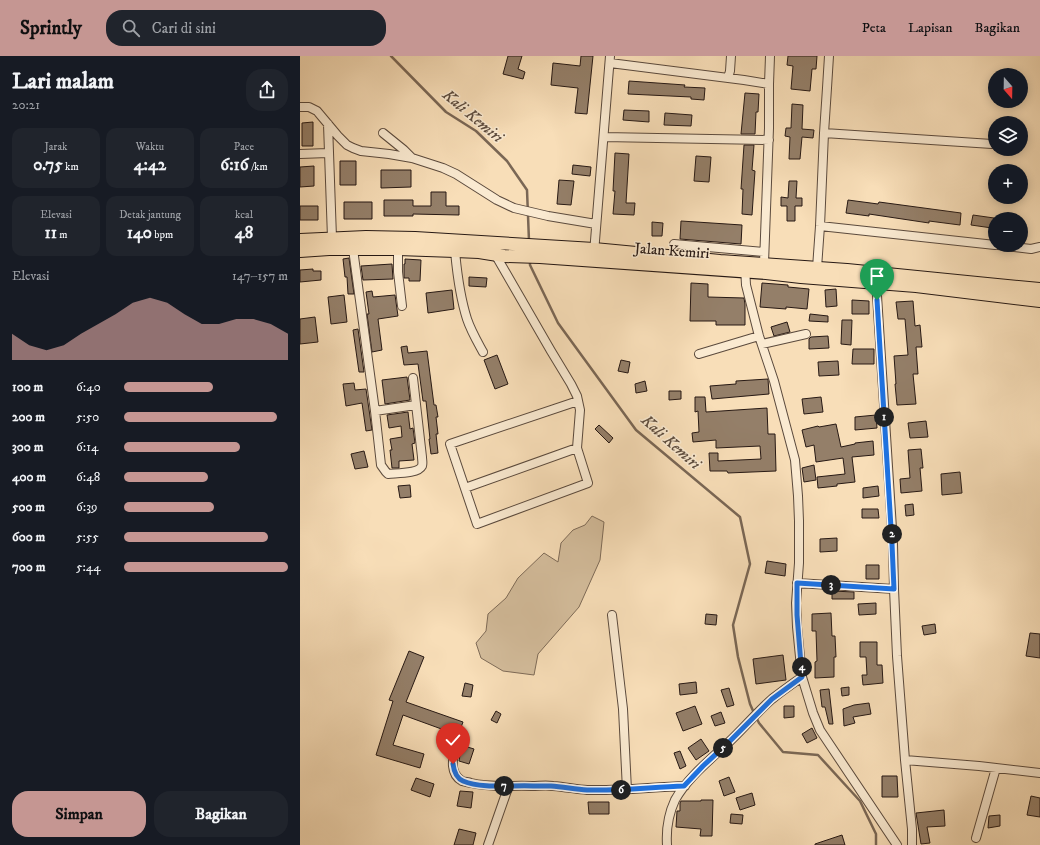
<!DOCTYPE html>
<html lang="id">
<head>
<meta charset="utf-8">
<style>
  body { margin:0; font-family:"IM FELL DW Pica",serif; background:#20242c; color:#f1f3f6; height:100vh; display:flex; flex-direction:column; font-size:15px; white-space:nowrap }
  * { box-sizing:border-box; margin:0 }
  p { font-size:13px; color:#9ea1a6 }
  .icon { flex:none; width:22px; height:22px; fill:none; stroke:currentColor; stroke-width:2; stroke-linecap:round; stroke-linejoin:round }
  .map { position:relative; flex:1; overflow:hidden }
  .panel { display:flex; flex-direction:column; background:#171b24; width:300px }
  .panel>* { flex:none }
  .needle { width:26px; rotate:160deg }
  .tools { position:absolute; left:688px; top:12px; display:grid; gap:8px }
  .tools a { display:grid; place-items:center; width:40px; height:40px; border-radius:50%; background:#171b24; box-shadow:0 2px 10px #0003; font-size:20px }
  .pin { position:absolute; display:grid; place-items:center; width:34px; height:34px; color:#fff; margin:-41px -17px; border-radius:50% 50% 50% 0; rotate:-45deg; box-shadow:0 0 4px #0007 }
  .pin .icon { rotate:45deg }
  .km { position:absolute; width:20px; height:20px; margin:-10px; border-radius:50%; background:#222; color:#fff; font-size:11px; line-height:20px; text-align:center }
  .round { display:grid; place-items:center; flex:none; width:42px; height:42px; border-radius:16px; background:#20242c }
  .overview { display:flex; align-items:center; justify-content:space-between; height:68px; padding:0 12px }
  h1 { font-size:22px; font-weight:700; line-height:30px }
  .figures { display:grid; grid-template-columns:repeat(3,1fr); gap:6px; height:68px; padding:4px 12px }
  .figures div { display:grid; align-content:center; border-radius:10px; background:#20242c; text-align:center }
  .figures b { font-size:17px; font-weight:700 }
  .figures small { font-size:11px; font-weight:400 }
  .figures p { font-size:11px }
  .chart { height:112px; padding:8px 12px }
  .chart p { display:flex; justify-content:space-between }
  .chart svg { width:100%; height:72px; margin-top:4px; fill:#c59692; opacity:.7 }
  .action { display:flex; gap:8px; margin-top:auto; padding:8px 12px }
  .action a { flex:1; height:46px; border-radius:16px; background:#c59692; color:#111; font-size:16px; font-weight:700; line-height:46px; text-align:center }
  .action a+a { background:#20242c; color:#f1f3f6 }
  ul { padding:0 12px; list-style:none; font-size:13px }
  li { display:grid; grid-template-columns:64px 48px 1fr; align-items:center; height:30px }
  li i { height:10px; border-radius:5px; background:#c59692 }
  header { display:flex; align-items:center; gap:24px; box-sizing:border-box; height:56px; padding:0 20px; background:#c59692; color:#111 }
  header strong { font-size:19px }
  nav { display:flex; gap:22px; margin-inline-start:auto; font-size:14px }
  .search { width:280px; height:36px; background:#20242c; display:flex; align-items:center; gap:10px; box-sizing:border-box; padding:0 14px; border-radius:16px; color:#9ea1a6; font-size:15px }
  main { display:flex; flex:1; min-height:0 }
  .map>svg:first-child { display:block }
</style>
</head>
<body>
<header>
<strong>Sprintly</strong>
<div class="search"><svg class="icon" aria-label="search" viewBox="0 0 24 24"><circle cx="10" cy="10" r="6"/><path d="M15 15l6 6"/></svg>Cari di sini</div>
<nav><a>Peta</a><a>Lapisan</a><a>Bagikan</a></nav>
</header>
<main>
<section class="panel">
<div class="overview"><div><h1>Lari malam</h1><p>20:21</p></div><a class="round"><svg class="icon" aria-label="share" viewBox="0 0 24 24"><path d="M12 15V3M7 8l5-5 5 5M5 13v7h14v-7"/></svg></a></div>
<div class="figures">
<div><p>Jarak</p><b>0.75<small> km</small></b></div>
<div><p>Waktu</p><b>4:42</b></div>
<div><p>Pace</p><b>6:16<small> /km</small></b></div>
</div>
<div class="figures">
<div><p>Elevasi</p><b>11<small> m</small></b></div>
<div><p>Detak jantung</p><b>140<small> bpm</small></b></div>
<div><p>kcal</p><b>48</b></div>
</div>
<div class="chart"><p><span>Elevasi</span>147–157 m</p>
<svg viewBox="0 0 160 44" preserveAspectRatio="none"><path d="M0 44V28L10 35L20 38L30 35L40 28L50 22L60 16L70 9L80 6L90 9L100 16L110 22L120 22L130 19L140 19L150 22L160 28V44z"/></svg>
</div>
<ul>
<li><b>100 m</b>6:40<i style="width:54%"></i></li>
<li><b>200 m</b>5:50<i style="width:93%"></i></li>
<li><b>300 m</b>6:14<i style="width:71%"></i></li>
<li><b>400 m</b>6:48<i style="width:51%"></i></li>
<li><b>500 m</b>6:39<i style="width:55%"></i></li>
<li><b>600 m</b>5:55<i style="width:88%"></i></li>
<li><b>700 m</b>5:44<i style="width:100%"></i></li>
</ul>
<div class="action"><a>Simpan</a><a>Bagikan</a></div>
</section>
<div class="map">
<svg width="740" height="789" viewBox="0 0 740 789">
  <rect width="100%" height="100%" fill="#f8deb8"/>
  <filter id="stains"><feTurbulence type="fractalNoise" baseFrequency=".005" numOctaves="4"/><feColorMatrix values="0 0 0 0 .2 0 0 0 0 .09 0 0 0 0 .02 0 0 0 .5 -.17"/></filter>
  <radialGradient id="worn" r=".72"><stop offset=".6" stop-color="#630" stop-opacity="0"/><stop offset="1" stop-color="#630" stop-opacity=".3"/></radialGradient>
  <path fill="#d4bd9c" stroke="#7e6b58" d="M292,460L304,466L300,504L279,551L238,598L234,619L203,615L181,602L176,587L186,575L188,558L206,542L218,522L244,497L258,506L261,487L273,474L285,469Z"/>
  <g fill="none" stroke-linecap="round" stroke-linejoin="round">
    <path stroke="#7a6755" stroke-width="2.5" d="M91,0L146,56L176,75L207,105L227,134L229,185
      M230,204V209L258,267L336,374L440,461L450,508L433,569L438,601L450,648L454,657
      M456,661L459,667L483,696L518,699L560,745L576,778V789"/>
  </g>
  <path fill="#947f69" stroke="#271914" d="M208,0H222L218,13L225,16L223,23L203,18Z
    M281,0H293L287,58L275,57L278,32L251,29L253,7L280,10Z
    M488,0H517L516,13H512L510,35L491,33L493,10L487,9Z
    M329,25L385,29L384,31L405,32L404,44L391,43V41L328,38Z
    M445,37L459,38L458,56H456L455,78H441Z
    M492,48L503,49L502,73L514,74L513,82L502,81L500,103H489L490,81L485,80L486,72H491Z
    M324,54L349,55V66L323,64Z
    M365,57L392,59L391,70L364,69Z
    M13,66V90H2V67Z
    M444,89H454L452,114L455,115L452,159L442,158L443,133H441Z
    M315,97L329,98L326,147H335L334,159L313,158L315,135H313Z
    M396,100L411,101L409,126L394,125Z
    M40,105H56V129H40Z
    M273,109L291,111L290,120L272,118Z
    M14,110V130L0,131V111Z
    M81,114H111V131L81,132Z
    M259,124L274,125L271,149L257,148Z
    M489,125H497L496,142H502V150H495V165H487V150H481V141L488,142Z
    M131,136H146V150H159V159L113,158V160H84V144H113V150H131Z
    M548,144L578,148L579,146L661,157L660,169L629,165V167L569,158V160L546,157Z
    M44,146H72V163H44Z
    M0,150H18V164H0Z
    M673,159L694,162L692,172L671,169Z
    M381,165L442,169L441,188L380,183Z
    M352,166L363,167L362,180H352Z
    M49,202L54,238H48L47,221H45L43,203Z
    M105,203L121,204L120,225H109V222H104V208H105Z
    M92,208L93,223L63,224L61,210Z
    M13,213V215H21V224L0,226V214Z
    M169,221L187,222L186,231L169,230Z
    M391,227L408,228V241L444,242L445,248V269H416V265H390Z
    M462,227L488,229V231L509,233L507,253L486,251V253L460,251Z
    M536,233L537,250L526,251L525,234Z
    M152,234L154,253L128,257L126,237Z
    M72,235L73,241L95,239L98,260L78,263L82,294L72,296L67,258H69L66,236Z
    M44,239L47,266L31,268L28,241Z
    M552,244L569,245V258H552Z
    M613,245L615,270L620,269L622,291H616L618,318H613L616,348L597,349L595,328H596L594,300L608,299L605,263H598L596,246Z
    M510,258L528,260V266L509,265Z
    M15,261L18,286L0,288V263Z
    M542,264H552L551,289L541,288Z
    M487,266L490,276L474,280L471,271Z
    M58,273L64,316H59L53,274Z
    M528,280L529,292L509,293V283L511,281Z
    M107,290L108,297L127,295L134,349H136L138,361H136L138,378H136L138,397L131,398L129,383H130L126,345H123L118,308L104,309L101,291Z
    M553,293H574V308H552Z
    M197,299L208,328L195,333L184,304Z
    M321,304L330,306L328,317L318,315Z
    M538,305L539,319L519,320L518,306Z
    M107,321L110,344L85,348L82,324Z
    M468,323L469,338L412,343L410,330L436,328V325Z
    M345,325L347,335L336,337L335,328Z
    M54,327L55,334L66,333L72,374L66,375L62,347L46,350L43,328Z
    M369,335H381V343L369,344Z
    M395,341H405L406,356L467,352L468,378H475L476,415L428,417L427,415H410L409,397H418V405L461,403L460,390L416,392V384L393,386L392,377L399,376L398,355L395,356Z
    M521,341L523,356L504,358L502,343Z
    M108,356L110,373L113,372L115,387L112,388L114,404L99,405V412H92L90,394H92L90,383L102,381L101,370L89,372L87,359Z
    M576,359L577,372L555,374V361Z
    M626,365L628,381L610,382L608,367Z
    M536,368L541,391L555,388V387L573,385L574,399L552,401L555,426L537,428V430L518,432L517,421L545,418L543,402L516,406L514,389L506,391L502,374L518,370L519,371Z
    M299,369L313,382L309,387L295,373Z
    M621,393L623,412H620L622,435L601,437L600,423L610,422L608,394Z
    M64,395L68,411L55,413L51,398Z
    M514,409L516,424L504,426L502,412Z
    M660,416L662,437L642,439L641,418Z
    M110,429L111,441L100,442L98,430Z
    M578,430L579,440L563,442V432Z
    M613,448L614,459L606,460L605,449Z
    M562,453H578L579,462H562Z
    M537,482V495L520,496V483Z
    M467,505L486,508L485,520L465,517Z
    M566,509H579V523H566Z
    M532,535L554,536V543H532Z
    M576,547V558L559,559L558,548Z
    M531,557L532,580H535L536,601H534V621L515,622V606L517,605L516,575H512V558Z
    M406,558L417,559L416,569L405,568Z
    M635,568L636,577L624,579L622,570Z
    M730,577L740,578V602L726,600Z
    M560,586H577V609H582L583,627L563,629L562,619H567L566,601H560Z
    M109,595L124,601L106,646L163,666L158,679L103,659L93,689L124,698L120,712L76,699L93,645L89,644Z
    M483,599L486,624L456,628L453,603Z
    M396,626L397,637L380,639L379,628Z
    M165,627L173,629L171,641L162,640Z
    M549,631V639L542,640L541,632Z
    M429,632L434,649L427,651L421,634Z
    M529,633L533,668H529L525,651H522L520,634Z
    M569,647L571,658L553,661L555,667L544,670L543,653L554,649Z
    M395,650L402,668L383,675L376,657Z
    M484,650H494V661L484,662Z
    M196,655L201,658L197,667L191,664Z
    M421,656L425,667L415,670L411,660Z
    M512,672L517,682L507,687L502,678Z
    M401,683L409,695L396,704L388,692Z
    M161,689L174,693L169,708L159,705L161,693Z
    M380,695L386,710L380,713L374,697Z
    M582,720H597L598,741H582Z
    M429,721L435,736L424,740L419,725Z
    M116,722L134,728L130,741L111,734Z
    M160,735L173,736L171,752L157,750Z
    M452,737L455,749L440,754L436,742Z
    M731,740L740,742V761L727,759Z
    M401,744H413L412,780H400L401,773L376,771L377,755H380V747L381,745H401Z
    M288,746H309V758H289Z
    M644,754L645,770L627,771L630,787L621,788L616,757Z
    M431,758L443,759L442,768L430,767Z
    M700,759V770L688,772L689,760Z
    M159,773L176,777L173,789H154Z
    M542,779L545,789H515V788Z"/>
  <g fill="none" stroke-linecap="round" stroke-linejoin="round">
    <defs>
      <path id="minor" d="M310,7L444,24L469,28V72L464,207
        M428,22L430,15L431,0
        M469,28L470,0
        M0,51H9L17,55L38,80L47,89L53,92L61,95L89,98L112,102L143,112L156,118L197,144L214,152L248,160L296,168
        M28,68L32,182
        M83,77L104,94L112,102
        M524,77L692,88
        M304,81L469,84
        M0,98L28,97
        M520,170L695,189
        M374,188L464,196
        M698,189L731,193L740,191
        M53,193L75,355L81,409L86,416L88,418C96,417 118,418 122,410C123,407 122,404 122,401L113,322
        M98,193V216L102,250
        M155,195C157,217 160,241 167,263C171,275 177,285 183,296
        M294,197L310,0
        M195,198L251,295L271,328L277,340L280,354L277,392L288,427L177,468L150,388L278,345
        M445,211L446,229L459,280L474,325L495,404L498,440L499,465V507L496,547L497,571L502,621L513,657L520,674L597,789
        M517,212L520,170L524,77L527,32L529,0
        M576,224L593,488L594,533L597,600L605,704L612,773V789
        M462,288L506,278
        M399,298L459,280
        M75,355L116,349
        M165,432L277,392
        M497,527L594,533
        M312,559L323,653L327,734
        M156,692C152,703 150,718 162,725C165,726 168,726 171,727C191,732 212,729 232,730C239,730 246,729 253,730C265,731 276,733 287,734C320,735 352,731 385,730
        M605,704L679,710L740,717
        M676,782L696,712
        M188,789L209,729
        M367,789C366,773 368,759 375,744C388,721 410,704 429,686C444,672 457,656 472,643C482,635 492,628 502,621"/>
      <path id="highway" d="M0,184L66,181L115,182L294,193L420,205L547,214L687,228L740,233
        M0,195L29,193H98L155,195L179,196L204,200L240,201L466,217L501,221L616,230L740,245"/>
    </defs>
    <use href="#minor" stroke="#5b4a3d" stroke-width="10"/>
    <use href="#highway" stroke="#271914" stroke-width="14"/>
    <use href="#minor" stroke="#faead1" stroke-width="8"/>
    <use href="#highway" stroke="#f8deb8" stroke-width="12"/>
  </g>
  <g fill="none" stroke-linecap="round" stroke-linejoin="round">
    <defs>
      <path id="route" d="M153,708C154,716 156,722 163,725C182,733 212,729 233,730C239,730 245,730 251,730C263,731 275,733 287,734C320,735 352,731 384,730L403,710L429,686L472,643L502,621L497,559V527L594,533L592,488L577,244"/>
    </defs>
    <use href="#route" stroke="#fff" stroke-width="8"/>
    <use href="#route" stroke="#1a73e8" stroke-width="5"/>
  </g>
  <g text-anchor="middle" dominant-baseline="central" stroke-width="3" stroke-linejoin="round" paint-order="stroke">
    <g font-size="15" fill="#271914" stroke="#faead1">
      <text transform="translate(372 195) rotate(4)">Jalan Kemiri</text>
    </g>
    <g font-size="16" font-style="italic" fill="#5e4d3f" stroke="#faead1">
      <text transform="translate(173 60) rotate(40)">Kali Kemiri</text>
      <text transform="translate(371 386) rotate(42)">Kali Kemiri</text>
    </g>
  </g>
  <rect width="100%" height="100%" filter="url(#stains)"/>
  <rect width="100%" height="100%" fill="url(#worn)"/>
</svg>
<div class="tools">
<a><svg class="needle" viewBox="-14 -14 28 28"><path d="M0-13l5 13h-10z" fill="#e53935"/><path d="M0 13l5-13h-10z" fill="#9ea1a6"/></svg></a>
<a><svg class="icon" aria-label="layers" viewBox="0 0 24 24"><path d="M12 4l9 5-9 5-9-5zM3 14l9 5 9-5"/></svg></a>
<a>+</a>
<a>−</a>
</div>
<div class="pin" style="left:577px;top:244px;background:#1e9e55"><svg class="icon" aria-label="arrive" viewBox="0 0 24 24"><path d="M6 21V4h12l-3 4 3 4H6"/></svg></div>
<div class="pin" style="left:153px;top:708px;background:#d93025"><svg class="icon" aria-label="check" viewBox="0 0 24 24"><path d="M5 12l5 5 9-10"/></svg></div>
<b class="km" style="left:584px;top:361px">1</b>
<b class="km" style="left:592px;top:478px">2</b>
<b class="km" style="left:531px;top:529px">3</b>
<b class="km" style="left:502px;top:611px">4</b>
<b class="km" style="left:423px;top:692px">5</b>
<b class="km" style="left:321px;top:734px">6</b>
<b class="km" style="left:204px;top:730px">7</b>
</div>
</main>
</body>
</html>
